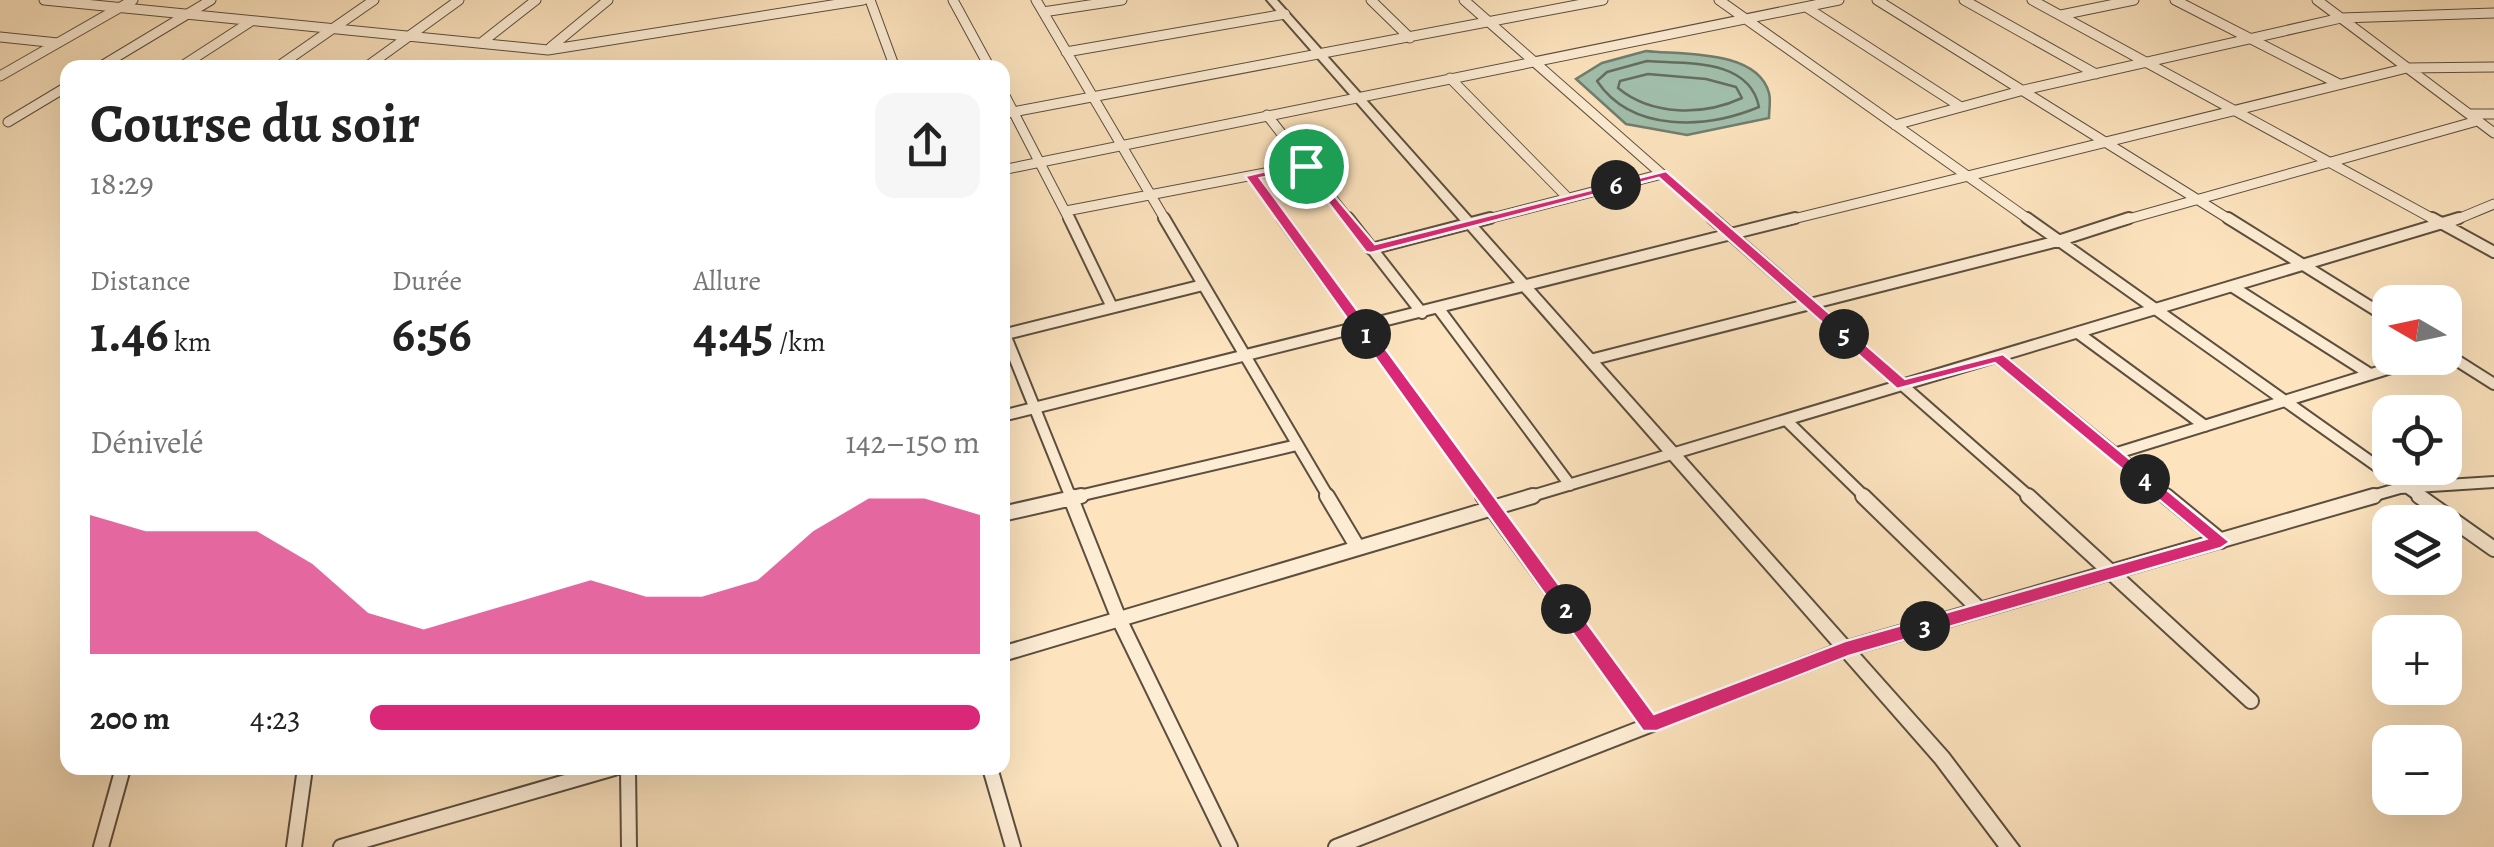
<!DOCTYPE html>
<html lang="fr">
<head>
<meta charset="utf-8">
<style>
  body { margin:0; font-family:Alegreya,serif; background:#f6f6f6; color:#222; height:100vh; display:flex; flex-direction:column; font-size:38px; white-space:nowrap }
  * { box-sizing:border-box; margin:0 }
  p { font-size:32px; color:#767676 }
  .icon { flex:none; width:55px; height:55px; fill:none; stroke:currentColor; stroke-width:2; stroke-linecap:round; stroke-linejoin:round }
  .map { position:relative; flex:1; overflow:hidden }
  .panel { position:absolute; left:60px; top:60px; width:950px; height:715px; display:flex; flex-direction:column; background:#fff; border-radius:20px; box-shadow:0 10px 40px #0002 }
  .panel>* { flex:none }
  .needle { width:65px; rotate:279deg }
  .tools { position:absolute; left:2372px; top:285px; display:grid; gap:20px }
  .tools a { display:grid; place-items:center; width:90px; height:90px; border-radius:20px; background:#fff; box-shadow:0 10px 40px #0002; font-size:50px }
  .pin { position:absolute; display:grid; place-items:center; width:85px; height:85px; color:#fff; margin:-42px; border:5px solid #fff; border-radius:50%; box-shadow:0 2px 10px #0007 }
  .km { position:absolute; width:50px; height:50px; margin:-25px; border-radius:50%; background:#222; color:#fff; font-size:28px; line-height:50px; text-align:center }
  .round { display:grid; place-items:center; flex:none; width:105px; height:105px; border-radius:20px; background:#f6f6f6 }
  .summary { display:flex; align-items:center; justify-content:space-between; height:170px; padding:0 30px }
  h1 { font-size:55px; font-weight:700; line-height:75px }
  .metrics { display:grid; grid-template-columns:repeat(3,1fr); gap:15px; height:170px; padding:10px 30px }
  .metrics div { display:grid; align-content:center }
  .metrics b { font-size:50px; font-weight:700 }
  .metrics small { font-size:28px; font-weight:400 }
  .metrics p { font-size:28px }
  .chart { height:280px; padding:20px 30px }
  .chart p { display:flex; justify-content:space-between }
  .chart svg { width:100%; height:180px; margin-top:10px; fill:#db2777; opacity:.7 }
  ul { padding:0 30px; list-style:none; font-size:32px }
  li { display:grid; grid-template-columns:160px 120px 1fr; align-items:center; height:75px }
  li i { height:25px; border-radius:12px; background:#db2777 }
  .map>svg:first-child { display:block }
</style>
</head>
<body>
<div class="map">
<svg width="2494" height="847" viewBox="0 0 2494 847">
  <rect width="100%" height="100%" fill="#fde4bf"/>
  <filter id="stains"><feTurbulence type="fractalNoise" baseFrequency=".002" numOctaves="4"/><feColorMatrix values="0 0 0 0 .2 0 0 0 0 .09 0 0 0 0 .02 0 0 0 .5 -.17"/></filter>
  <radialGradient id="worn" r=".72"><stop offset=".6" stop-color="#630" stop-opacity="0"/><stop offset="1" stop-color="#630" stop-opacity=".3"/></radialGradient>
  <path fill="#a1bfac" stroke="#707e6f" stroke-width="2.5" d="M1646,51C1681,55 1757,49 1769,93C1771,100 1769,110 1769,118L1687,135L1626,124L1576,79L1602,63Z"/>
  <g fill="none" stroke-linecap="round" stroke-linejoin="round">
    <path stroke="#646e60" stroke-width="2.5" d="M1647,61C1687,64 1749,58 1759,107C1706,129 1632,133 1597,81L1607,72Z
      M1648,74L1706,79L1736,87L1742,98C1703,116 1652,116 1618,88L1620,81Z"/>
    <defs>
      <path id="minor-far2" d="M44,0L548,50L863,0
        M870,0L895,68
        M953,0L990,68
        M1036,0L1166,221
        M1371,0L1410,38
        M1464,0L1715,221
        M1719,0L2031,221
        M1877,0L2232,221
        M1964,0L2096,74
        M2032,0L2437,221
        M2175,0L2339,84
        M2317,0L2494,133
        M1806,7L1961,107
        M1043,12L1122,0
        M2061,15L2134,0
        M0,37L58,43
        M481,43L536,0
        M551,47L608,0
        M1066,52L1285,14
        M98,68L211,0
        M179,68L250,22
        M276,68L374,0
        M365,68L459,0
        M0,76L133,0
        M1450,78L1568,198
        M1002,90L1070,221
        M1002,114L1603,0
        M2469,114H2494
        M1267,115L1350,221
        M8,122L68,86
        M1895,125L2024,90L2341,18L2494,13
        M1002,170L1839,0
        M1251,176L1284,221
        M1066,211L1306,165
        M1480,221L1662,174
        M1785,221L2407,68L2494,67
        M2121,221L2477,121
        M2453,221L2494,204"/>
      <path id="minor-far1" d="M1069,218L1111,305
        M1164,218L1329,498
        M1282,218L1485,498
        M1348,218L1422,313
        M1712,218L2031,498
        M2027,218L2422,498
        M2228,218L2390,319
        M2432,218L2494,252
        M1371,249L1490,218
        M2233,287L2370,374
        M1439,309L1570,485
        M1002,327L1071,498
        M2078,333L2205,426
        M1002,335L1203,285
        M2445,353L2494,384
        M1997,357L2169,498
        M1590,360L2058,241L2129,218
        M1002,416L1795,218
        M1786,420L1866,498
        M2114,454L2423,358
        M1070,498L1297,445
        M1525,498L2459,218
        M2365,498L2400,488L2494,482"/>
      <path id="minor" d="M1070,496L1119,619L1230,847
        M1327,496L1358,548
        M1483,496L1650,725
        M1863,496L1980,610
        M2028,496L2251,701
        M2166,496L2221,541
        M2419,496L2494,549
        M1002,514L1081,496
        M1002,654L1533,496
        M628,768L629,847
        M990,768L1013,847
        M101,847L123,768
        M294,847L305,768
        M341,847L614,768
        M1336,847L1845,649L2374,496"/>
      <path id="tertiary" d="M1267,0H1277L1948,753L2019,847H1999L1936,763Z"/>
    </defs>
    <use href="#minor-far2" stroke="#5c4f3f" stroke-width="11"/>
    <use href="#minor-far1" stroke="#5c4f3f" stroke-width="14"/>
    <use href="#minor" stroke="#5c4f3f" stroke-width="18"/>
    <use href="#tertiary" stroke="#5c4f3f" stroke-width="4"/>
    <use href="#minor-far2" stroke="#feedd5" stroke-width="9"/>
    <use href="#minor-far1" stroke="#feedd5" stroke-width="10"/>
    <use href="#minor" stroke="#feedd5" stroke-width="14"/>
    <use href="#tertiary" fill="#feedd5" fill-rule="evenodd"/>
  </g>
  <path fill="#db2777" stroke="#fff" stroke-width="2.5" fill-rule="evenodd" d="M1306,162L1375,244L1666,171L1905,379L2003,354L2230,542L2221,548L1849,656L1657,731H1643L1245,176ZM1303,170L1366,252L1371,253L1659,178L1897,389L1995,363L2206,539L1845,641L1654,714L1260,178Z"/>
  <rect width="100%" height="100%" filter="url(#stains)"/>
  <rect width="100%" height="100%" fill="url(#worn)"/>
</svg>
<div class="tools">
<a><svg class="needle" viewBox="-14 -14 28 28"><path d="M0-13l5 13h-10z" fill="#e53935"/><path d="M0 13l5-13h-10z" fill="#767676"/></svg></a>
<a><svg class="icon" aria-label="locate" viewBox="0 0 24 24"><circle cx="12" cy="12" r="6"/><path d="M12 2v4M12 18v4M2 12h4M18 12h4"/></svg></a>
<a><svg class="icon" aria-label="layers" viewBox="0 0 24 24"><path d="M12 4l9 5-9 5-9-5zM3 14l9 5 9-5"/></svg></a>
<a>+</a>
<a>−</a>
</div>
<div class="pin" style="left:1306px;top:166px;background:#1e9e55"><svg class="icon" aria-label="arrive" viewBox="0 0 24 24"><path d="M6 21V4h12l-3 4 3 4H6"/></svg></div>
<b class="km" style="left:1366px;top:334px">1</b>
<b class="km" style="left:1566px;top:609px">2</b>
<b class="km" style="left:1925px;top:626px">3</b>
<b class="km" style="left:2145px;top:479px">4</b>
<b class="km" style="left:1844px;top:334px">5</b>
<b class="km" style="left:1616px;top:185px">6</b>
<section class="panel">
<div class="summary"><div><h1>Course du soir</h1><p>18:29</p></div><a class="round"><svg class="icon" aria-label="share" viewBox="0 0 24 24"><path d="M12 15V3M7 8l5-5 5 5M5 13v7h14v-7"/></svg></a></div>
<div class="metrics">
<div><p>Distance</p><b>1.46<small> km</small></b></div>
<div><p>Durée</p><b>6:56</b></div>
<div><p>Allure</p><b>4:45<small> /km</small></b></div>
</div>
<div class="chart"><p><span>Dénivelé</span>142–150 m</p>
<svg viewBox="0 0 160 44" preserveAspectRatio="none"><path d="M0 44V10L10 14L20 14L30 14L40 22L50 34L60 38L70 34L80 30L90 26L100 30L110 30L120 26L130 14L140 6L150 6L160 10V44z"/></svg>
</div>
<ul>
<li><b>200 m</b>4:23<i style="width:100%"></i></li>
</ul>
</section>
</div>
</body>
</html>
